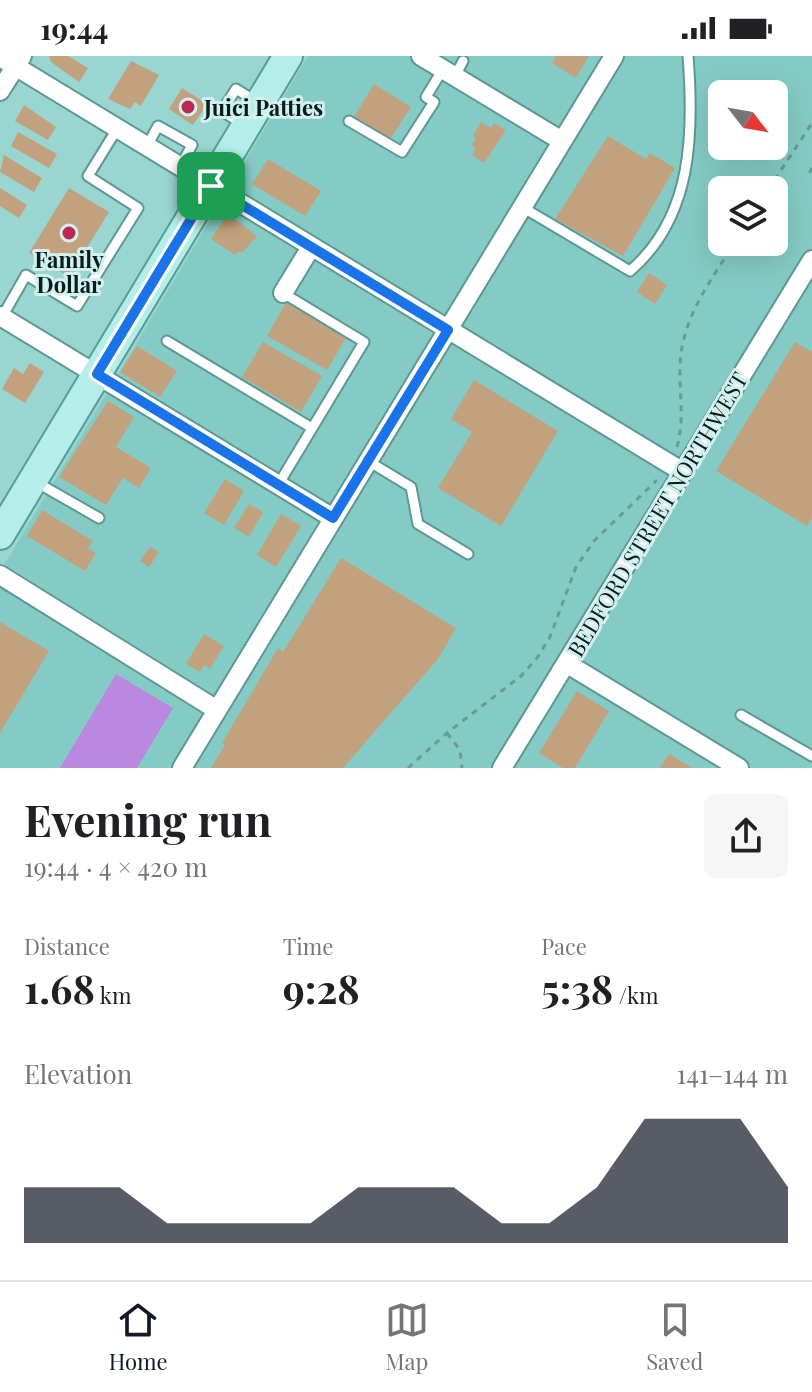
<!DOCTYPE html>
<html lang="en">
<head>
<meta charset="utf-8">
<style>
  body { margin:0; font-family:"Playfair Display",serif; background:#f6f6f6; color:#202124; height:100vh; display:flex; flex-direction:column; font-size:30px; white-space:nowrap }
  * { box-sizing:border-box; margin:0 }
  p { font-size:26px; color:#757577 }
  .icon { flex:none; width:44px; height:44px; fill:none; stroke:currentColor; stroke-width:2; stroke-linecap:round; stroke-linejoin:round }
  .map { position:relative; height:712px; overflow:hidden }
  .details { display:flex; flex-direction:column; background:#fff; flex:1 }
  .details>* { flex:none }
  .needle { width:52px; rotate:121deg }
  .fabs { position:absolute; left:708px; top:24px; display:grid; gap:16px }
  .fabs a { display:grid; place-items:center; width:80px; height:80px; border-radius:12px; background:#fff; box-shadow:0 8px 32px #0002; font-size:40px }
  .pin { position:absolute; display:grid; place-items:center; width:68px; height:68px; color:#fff; margin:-34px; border-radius:16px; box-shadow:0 4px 12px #0006 }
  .round { display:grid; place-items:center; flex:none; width:84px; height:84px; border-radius:12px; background:#f6f6f6 }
  .overview { display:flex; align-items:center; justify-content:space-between; height:136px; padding:0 24px }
  h1 { font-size:44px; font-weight:700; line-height:60px }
  .metrics { display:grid; grid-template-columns:repeat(3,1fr); gap:12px; height:136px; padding:8px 24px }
  .metrics div { display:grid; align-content:center }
  .metrics b { font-size:40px; font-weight:700 }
  .metrics small { font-size:22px; font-weight:400 }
  .metrics p { font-size:22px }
  .chart { height:224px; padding:16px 24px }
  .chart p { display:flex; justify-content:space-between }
  .chart svg { width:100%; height:144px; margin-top:8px; fill:#111827; opacity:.7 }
  .status { display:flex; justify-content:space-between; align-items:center; height:56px; padding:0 40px; background:#fff; direction:ltr }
  .status svg { height:22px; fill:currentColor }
  .tab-bar { display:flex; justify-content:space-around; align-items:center; height:112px; border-top:2px solid #e0e0e0; background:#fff; font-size:22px; color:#757577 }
  .tab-bar a { display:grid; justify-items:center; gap:4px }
  .tab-bar .current { color:#111827 }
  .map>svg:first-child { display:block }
</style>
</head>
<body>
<div class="status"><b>19:44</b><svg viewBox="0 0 49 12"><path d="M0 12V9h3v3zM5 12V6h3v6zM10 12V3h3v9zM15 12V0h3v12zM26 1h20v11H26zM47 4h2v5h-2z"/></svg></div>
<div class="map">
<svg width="812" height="712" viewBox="0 0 812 712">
  <rect width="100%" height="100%" fill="#9ad6d1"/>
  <path fill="#85cbc5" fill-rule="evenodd" d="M308,0H812V712H0V516ZM722,38H774V90H722ZM722,134H774V186H722Z"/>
  <path fill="#bb88e0" d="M116,618L173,652L137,712H60Z"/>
  <path fill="#c2a17e" d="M49,0H68L88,12L79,26L51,6Z
    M556,0H589L576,22L552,7Z
    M131,5L159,19L141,50L135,46L130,53L108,43Z
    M374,28L411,51L390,83L354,61Z
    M182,32L207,48L193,69L169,53Z
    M24,49L56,71L48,84L15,65Z
    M481,66L491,72L494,67L506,74L484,107L472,99L476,92L472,89L476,82L473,80Z
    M18,76L57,98L49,112L11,90Z
    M608,80L646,103L650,97L675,112L623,200L555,163Z
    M4,99L42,122L34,136L0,116Z
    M268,103L321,135L305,160L252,128Z
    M0,132L27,149L19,162L0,150Z
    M69,132L109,156L69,221L29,197Z
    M228,158L257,180L242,197L239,195L235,199L211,183Z
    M649,217L667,229L655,248L637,236Z
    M287,245L347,280L327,314L267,280Z
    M263,286L322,320L301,356L242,321Z
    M795,286L812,296V461L807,470L716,415Z
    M137,290L177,315L160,341L120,316Z
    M30,307L44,316L25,347L2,333L14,312L23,318Z
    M474,324L558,375L501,470L438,432L472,376L451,363Z
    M108,345L134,361L116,391L151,412L139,432L123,422L106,449L59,421Z
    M225,423L244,435L224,469L204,457Z
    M249,448L263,456L249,481L234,472Z
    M42,454L93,485L88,493L96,497L85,515L27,480Z
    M281,458L301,470L276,511L257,499Z
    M150,491L159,496L149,511L140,505Z
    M341,502L456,572L438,603L343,712H211L225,689L222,687L278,592L283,596Z
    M0,566L49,595L0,677Z
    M204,578L224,590L210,613L204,609L200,616L186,608Z
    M577,635L609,655L575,712H563L539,697Z
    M669,698L692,712H660Z"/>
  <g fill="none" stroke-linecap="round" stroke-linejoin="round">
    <defs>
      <path id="service" d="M455,20L463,5
        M349,65L402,96L434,46L426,41L443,13
        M244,69L222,55L236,33L257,46
        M147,90L158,70L192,89L180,111
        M522,151L630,215C693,161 694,77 688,0
        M2,261L26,219L77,250L138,152L88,120L117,73
        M167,285L312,372
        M368,405L411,431L418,468L468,498
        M36,426L99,462
        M278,429L364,286L283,237
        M741,659L812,700"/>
      <path id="minor" d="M421,0L562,85
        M0,1L683,416
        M0,35L22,0
        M283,237L311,191
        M0,260L333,462
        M0,519L217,654
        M566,607L739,712
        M182,712L614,0
        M502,712L812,204"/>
      <path id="primary" d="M0,479L288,0"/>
    </defs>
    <use href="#service" stroke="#5d9893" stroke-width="13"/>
    <use href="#minor" stroke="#5d9893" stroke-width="22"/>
    <use href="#primary" stroke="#569c98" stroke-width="32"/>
    <path stroke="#699a96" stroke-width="3" stroke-dasharray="6 6" stroke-linecap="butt" d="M809,117L812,112
      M768,134L812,67
      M677,391C686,359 677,329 681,298C686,256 714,220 735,186
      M447,677L460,694L462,712
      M408,712L447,677L521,620L537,602L550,581L576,511L594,485L657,424"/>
    <use href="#service" stroke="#fff" stroke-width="9"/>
    <use href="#minor" stroke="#fff" stroke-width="18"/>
    <use href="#primary" stroke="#b4ede9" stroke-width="28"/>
  </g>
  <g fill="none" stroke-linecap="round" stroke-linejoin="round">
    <defs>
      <path id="route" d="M211,130L448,274L333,462L97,318Z"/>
    </defs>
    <use href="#route" stroke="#fff" stroke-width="16"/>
    <use href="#route" stroke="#1a73e8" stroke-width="10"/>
  </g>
  <g fill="#b92852" stroke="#d3f0ee" stroke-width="3">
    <circle cx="188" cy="51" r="8"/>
    <circle cx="69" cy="177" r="8"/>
  </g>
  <g text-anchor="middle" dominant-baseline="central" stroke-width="6" stroke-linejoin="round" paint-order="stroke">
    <g font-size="22" font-weight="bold" fill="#051d1c" stroke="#d3f0ee" text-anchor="start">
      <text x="204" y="51">Juici Patties</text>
      <text x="69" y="203" text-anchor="middle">Family<tspan x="69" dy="25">Dollar</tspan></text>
    </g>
    <g font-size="22" fill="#051d1c" stroke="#d3f0ee">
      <text transform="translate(657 458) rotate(-59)">BEDFORD STREET NORTHWEST</text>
    </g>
  </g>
</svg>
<div class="fabs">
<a><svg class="needle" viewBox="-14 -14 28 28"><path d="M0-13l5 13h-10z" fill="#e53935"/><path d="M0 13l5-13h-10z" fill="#757577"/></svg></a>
<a><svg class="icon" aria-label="layers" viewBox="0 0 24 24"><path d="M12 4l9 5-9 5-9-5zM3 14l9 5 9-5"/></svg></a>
</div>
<div class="pin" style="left:211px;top:130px;background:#1e9e55"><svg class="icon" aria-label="arrive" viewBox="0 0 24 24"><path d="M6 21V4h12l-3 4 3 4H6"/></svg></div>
</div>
<section class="details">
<div class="overview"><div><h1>Evening run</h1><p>19:44 · 4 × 420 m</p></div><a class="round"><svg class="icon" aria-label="share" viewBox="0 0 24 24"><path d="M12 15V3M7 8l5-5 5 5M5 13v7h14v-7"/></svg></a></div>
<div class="metrics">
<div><p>Distance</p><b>1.68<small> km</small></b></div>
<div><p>Time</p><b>9:28</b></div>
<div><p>Pace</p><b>5:38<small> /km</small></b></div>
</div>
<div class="chart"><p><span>Elevation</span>141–144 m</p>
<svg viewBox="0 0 160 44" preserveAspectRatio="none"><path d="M0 44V27L10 27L20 27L30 38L40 38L50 38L60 38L70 27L80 27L90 27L100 38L110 38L120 27L130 6L140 6L150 6L160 27V44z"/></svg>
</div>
</section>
<nav class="tab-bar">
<a class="current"><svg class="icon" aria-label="home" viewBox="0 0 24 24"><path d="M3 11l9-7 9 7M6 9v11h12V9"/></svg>Home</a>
<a><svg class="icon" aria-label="map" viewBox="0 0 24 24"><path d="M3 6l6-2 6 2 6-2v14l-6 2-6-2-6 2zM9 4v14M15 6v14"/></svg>Map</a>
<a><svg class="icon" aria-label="saved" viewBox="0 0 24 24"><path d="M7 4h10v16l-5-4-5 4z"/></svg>Saved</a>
</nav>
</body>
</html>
